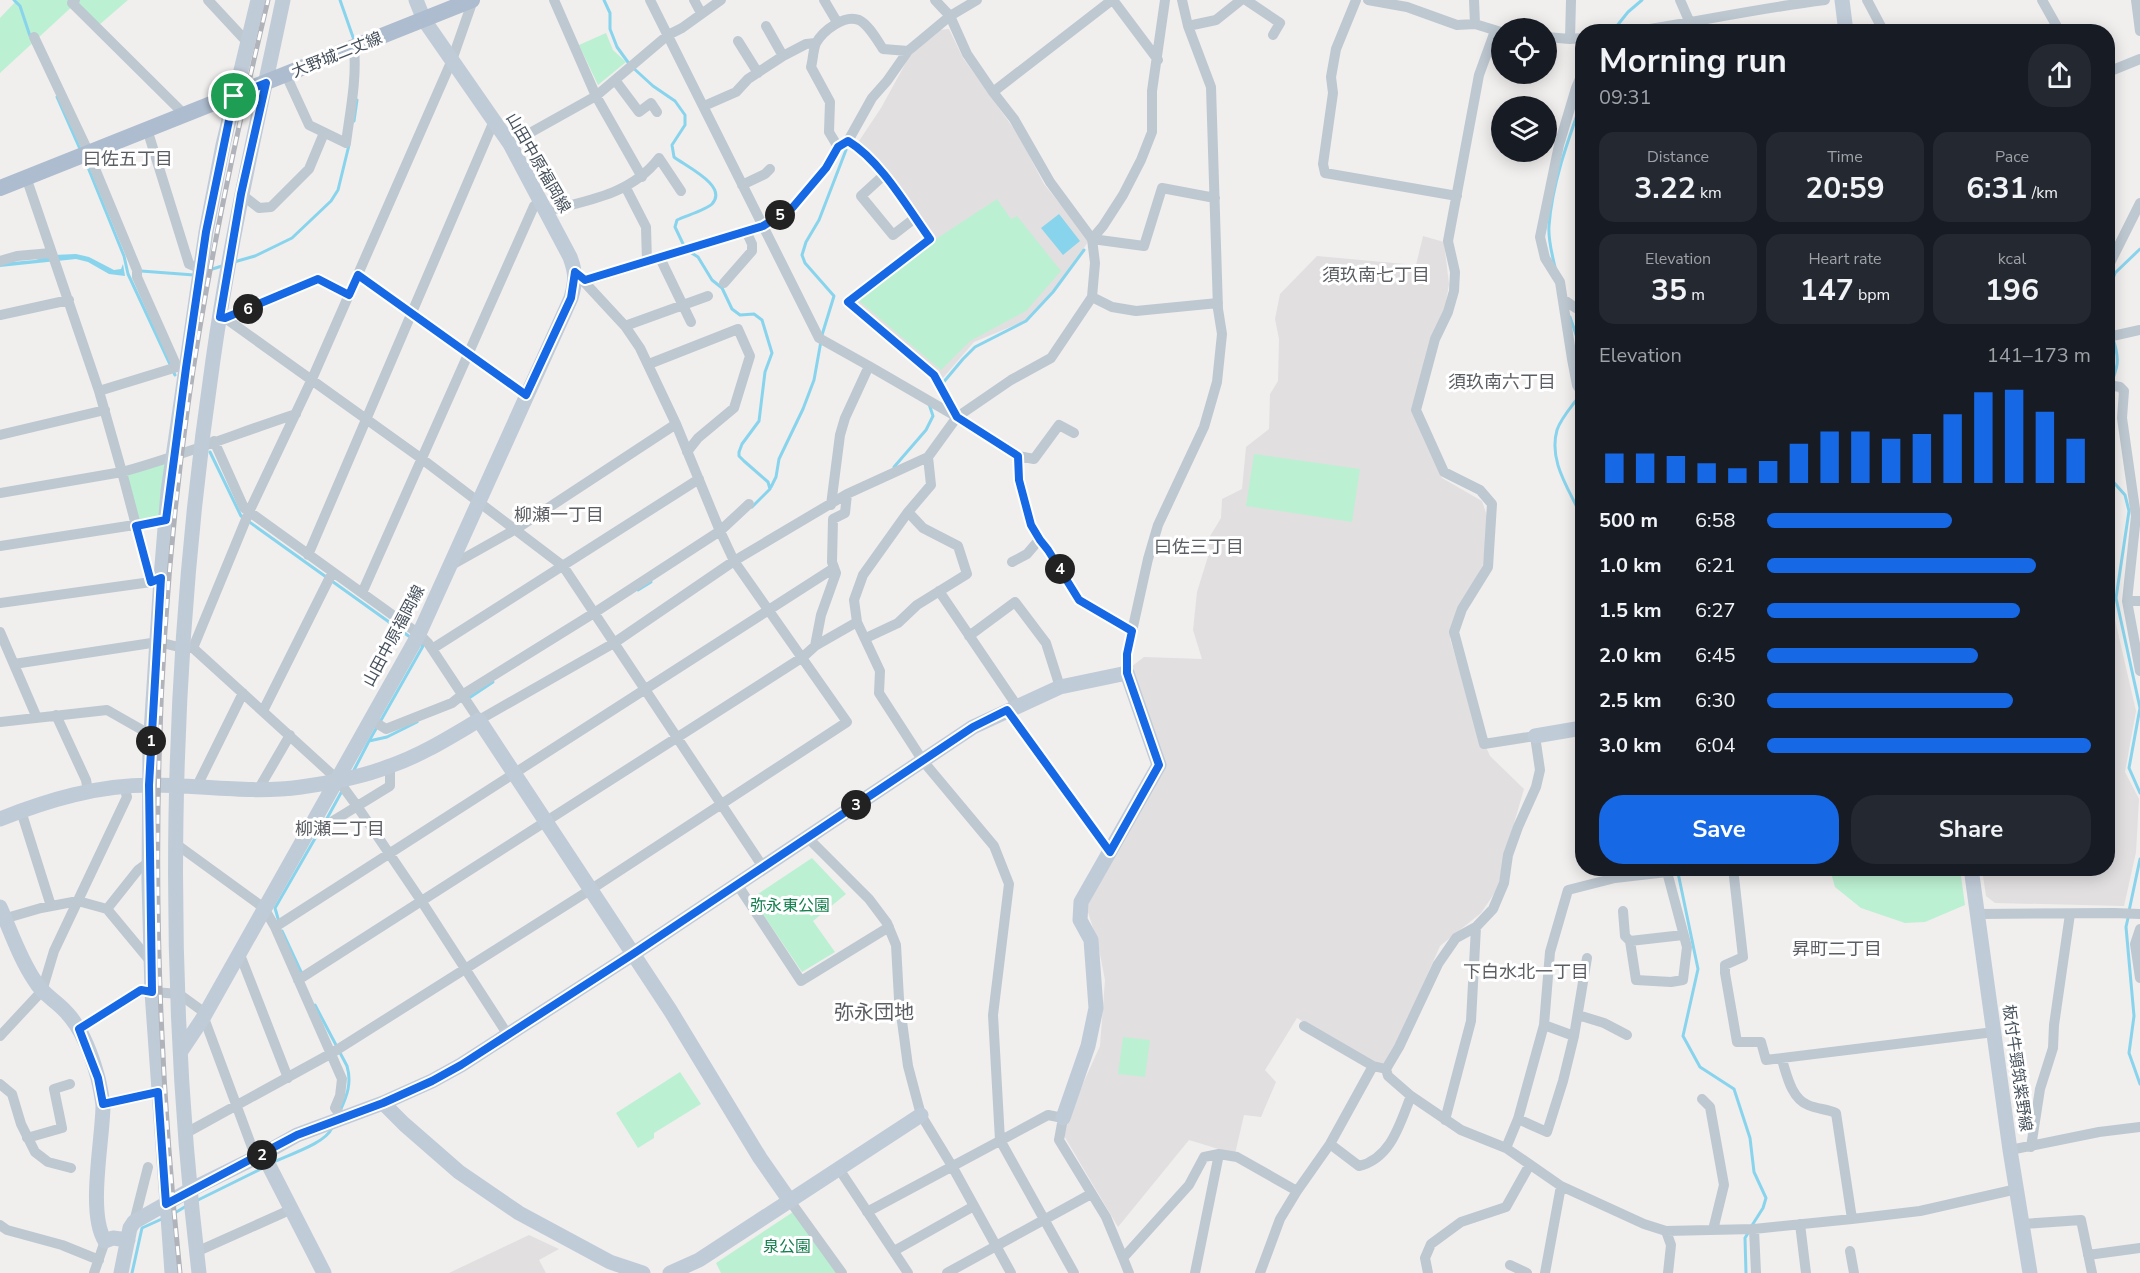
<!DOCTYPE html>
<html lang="en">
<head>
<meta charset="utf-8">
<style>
  body { margin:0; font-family:"Nunito Sans","Noto Sans JP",sans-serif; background:#242831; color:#f1f3f6; height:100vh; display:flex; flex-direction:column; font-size:22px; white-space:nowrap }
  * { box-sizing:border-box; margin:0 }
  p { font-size:20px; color:#9ea1a6 }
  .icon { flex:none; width:33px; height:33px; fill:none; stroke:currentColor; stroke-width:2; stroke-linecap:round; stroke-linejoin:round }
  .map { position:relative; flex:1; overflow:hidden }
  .details { position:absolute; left:1575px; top:24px; width:540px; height:852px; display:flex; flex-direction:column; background:#171b24; border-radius:24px; box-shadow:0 3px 15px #0003 }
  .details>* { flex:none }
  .controls { position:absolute; left:1491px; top:18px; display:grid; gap:12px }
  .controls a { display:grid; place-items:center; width:66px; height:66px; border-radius:50%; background:#171b24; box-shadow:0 3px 15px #0003; font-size:30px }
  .pin { position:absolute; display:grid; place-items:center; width:51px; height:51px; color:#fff; margin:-26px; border:3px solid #fff; border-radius:50%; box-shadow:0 2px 6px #0007 }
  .km { position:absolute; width:30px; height:30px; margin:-15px; border-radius:50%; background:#222; color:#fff; font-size:16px; line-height:30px; text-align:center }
  .round { display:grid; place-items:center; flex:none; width:63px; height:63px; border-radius:24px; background:#242831 }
  .head { display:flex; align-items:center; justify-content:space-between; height:102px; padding:0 24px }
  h1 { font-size:33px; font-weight:700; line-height:45px }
  .stats { display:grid; grid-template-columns:repeat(3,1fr); gap:9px; height:102px; padding:6px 24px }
  .stats div { display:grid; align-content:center; border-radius:15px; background:#242831; text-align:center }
  .stats b { font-size:30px; font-weight:700 }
  .stats small { font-size:16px; font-weight:400 }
  .stats p { font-size:16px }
  .chart { height:168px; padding:12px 24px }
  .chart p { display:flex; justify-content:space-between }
  .chart svg { width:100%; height:108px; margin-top:6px; stroke:#1668e4; stroke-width:6 }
  .action { display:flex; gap:12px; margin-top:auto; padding:12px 24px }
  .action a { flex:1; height:69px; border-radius:24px; background:#1668e4; color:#fff; font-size:24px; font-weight:700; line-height:69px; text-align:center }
  .action a+a { background:#242831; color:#f1f3f6 }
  ul { padding:0 24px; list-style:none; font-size:20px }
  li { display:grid; grid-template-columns:96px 72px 1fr; align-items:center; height:45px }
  li i { height:15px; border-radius:8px; background:#1668e4 }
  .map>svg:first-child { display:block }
</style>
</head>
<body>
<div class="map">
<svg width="2140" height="1273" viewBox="0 0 2140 1273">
  <rect width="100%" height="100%" fill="#f1eeee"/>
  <path fill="#e2dfe0" d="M949,29L963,58L1019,136L1044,184L1089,240L1068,273L1027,320L974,342L942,379L853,302L933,240L881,164L859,141L881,108L909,57L938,30Z
    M1423,236L1444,242L1449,284L1445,309L1413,411L1442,478L1482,501L1488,519L1483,565L1453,620L1450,639L1477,727L1490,756L1524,789L1503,861L1498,888L1481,913L1440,946L1389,1062L1378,1066L1297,1018L1265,1070L1276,1082L1261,1117L1244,1115L1235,1154L1189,1140L1118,1227L1063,1134L1066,1121L1100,1046L1105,980L1098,944L1086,906L1164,764L1131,667L1144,657L1202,659L1193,630L1197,592L1210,550L1207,541L1221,518L1222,499L1242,489L1246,447L1269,429L1270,394L1278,381L1279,339L1275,319L1280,294L1317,256L1416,265Z
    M2108,611H2113L2136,711L2125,772L2139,799L2136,852L2124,906L1995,903L1986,896L1982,869L2108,868Z
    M529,1235L559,1249L539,1260L546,1273H449Z"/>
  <path fill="#bcf0d2" d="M17,0H128L99,25L76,3L0,73V18Z
    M606,33L613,50L626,62L598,85L579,45Z
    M997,199L1011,219L1017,216L1061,271L1026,311L970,341L941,370L858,300L939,237Z
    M1254,454L1360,469L1352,522L1246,506Z
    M172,460L164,519L137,524L124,473Z
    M812,858L846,894L813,921L835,952L802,972L752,898Z
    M1830,869H1960L1965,905L1925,922L1905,923L1861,908L1835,887Z
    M1123,1037L1150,1040L1145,1077L1118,1074Z
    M680,1072L701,1104L654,1133V1138L638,1148L616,1113Z
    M793,1212L837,1273H721L716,1263Z"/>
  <path fill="#88d4ed" d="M1059,214L1080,241L1063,255L1041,228Z
    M76,254L89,257L114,270L121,269L123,264L125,276L109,274L88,262L76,259L0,267V263L35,260L54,255Z"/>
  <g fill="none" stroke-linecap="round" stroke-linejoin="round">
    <path stroke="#88d4ed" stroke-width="3" d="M14,0L20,6L30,36
      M340,0L354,40
      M604,0L610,13V29L617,47L630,65L653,86L675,101L685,115V125L672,145L674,157C685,166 729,186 712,204C706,210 685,216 677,220L675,227L685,248
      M1612,32L1628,12L1642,0
      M57,97L80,149
      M354,121L357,100
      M85,160L124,256L128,274L175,375
      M690,252L698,257L712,280L722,288L732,309L740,315L754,314L762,320L772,353L765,372L759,421L742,444L739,452V456L744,461L768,482L770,489L752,507
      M234,262L255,256L292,238L331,201L338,190L349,145
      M1555,267C1552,254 1548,240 1549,226C1552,184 1568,140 1582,101
      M141,271L194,275
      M206,271L222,266
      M2108,292L2115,273L2140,249
      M2108,316L2111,332
      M1570,317L1582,352
      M822,335L834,296L805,263L802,255L806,242L819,220L846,150
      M942,384L963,359L975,347L1026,321L1053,292L1084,250
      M2108,391C2117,369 2121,362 2113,339
      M1580,395C1573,405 1561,418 1557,430C1548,462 1570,490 1582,518
      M210,452L241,516L410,637
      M894,467L926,430L933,416L929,404
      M2108,476L2125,495L2129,511L2116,598L2140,708L2129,768L2140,793
      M771,487L776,477L779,459L803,409L814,380L821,341
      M638,590L651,582
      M469,698L493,682
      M380,722L423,646L418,643
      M369,741L377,727
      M353,772L369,741L387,737L417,722
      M325,822L342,791
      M1677,868L1698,969L1683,1036L1700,1067L1734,1089L1750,1138L1754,1172L1766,1198L1763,1208L1751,1227
      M2129,911L2140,859
      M2128,918L2126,927L2134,1016L2129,1053L2140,1084
      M279,922L275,908L317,835
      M282,931L302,974
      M315,1005L347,1066C352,1083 347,1096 340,1111
      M272,1163C287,1155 325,1144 332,1128
      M196,1201L263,1168
      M173,1214L188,1205
      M132,1273L142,1228L164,1218
      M1746,1273L1745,1238L1748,1233"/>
    <path stroke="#bec8d1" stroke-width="10" d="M75,0L72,3L185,115
      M208,0L247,42
      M554,0L596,96L642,177
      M650,0L819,338L869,366
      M694,0L701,13
      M824,0L837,22
      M1113,0L1158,60
      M1246,0L1280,23L1273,35
      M1356,0L1336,49L1331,77L1333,93L1323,164L1325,173L1457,196
      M1368,0L1407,7L1457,25L1475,24L1501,32
      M1474,0L1475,24
      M1680,0L1694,32
      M1867,0L1884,32
      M2042,0L2060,32
      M2136,0L2140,31
      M766,26L783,56
      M1188,26L1216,20L1241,0
      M1631,32C1696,22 1760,8 1825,0
      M34,37L86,147L137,270V277L177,367
      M1546,37L1570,39L1582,38
      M1570,39L1571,0
      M738,41L758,73
      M2108,72L2140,59
      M1582,74L1576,88L1559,145L1540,237L1545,258L1560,282L1572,359L1577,385L1582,393
      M286,75L309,125L346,143C350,111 357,80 354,48
      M615,80L639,112L651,103L657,112
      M993,92L1112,0
      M704,106L736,92L748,79L783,56L806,44L816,43
      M147,129L189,264L201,269
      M848,141C881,161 907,207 930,239L848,302L934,375L957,417
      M510,144L596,96L668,35L682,28L721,0
      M838,147L829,132L830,102L811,67C813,60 813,50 816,43C823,31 844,14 859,20C868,24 877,40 883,49L908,51
      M884,175L861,196L893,235L915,218
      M26,177L99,391L122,472C181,456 238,433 296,414
      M742,185L765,174L770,169
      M626,188L646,227L647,262
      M241,194L259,208L271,207L309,169L324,133
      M546,211C587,201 632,194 659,158L681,191
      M1092,239L1103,226L1123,195L1141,160L1152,132V91L1165,0
      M1092,239L1144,246L1162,188L1215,198
      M660,258L691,322
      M0,261L17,256L51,253
      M2108,267L2140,203
      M358,275L526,395
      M585,281L763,226L793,207L826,168L838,147L848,141L872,98L887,81L908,51L950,16L977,0
      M724,283L752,251V244L746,231
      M1092,297L1112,307L1136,311L1218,303
      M1564,300L1576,308L1582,304
      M0,315L69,300
      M220,317L225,318L422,459L563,566L763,867
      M225,318L318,279L349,295
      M625,326L708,296
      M2108,337L2140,330
      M649,364L738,329L750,356L734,408L698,438L687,452
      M2108,385L2120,387L2124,391L2122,418L2136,516L2127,601L2140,671
      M99,391L177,367H182
      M0,435L105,410
      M214,441L244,508L419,634L428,643L479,720L614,643L734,561L847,494
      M1018,456L1019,480L1031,525L1039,540L1049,550L1079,600L1132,631
      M928,457L931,485L908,512L863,575L854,600L857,622L880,671L879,693L923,761L994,846L1009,884L993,1015L1000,1140L1074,1273
      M0,493L122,472L151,582L161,578
      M831,505L840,435L845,418L869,366L957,417L1018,456L1034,459L1059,425L1074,433
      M0,546L166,520
      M308,555L494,121
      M1012,562L1027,554L1039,540
      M450,566L516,529L676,424
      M939,591L1017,706
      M362,593L534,206L540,201
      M2127,601H2140
      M0,603L151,582
      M0,632L37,718
      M969,636L1015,602L1046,643L1060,687
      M866,638L898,623L917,605L967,574L958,546L923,528L908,512
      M815,646L857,622
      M193,648L338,780L357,806L422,902L508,1035
      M432,649L699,479
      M14,664L158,642L183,648H193L249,512L312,379L452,60L473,0
      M1127,673V654L1148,559L1158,525L1204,427L1217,382L1222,334L1218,309L1211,87L1188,26L1182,0
      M1007,710L1110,852
      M263,711L332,573
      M56,715L86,780L88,791
      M370,719L386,729L452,703L462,695L594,613L720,531L749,504
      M0,722L107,710L151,735
      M196,788L243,693
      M258,790L290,735
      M21,811L51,906
      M308,831L315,832L390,786V767
      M807,837L869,899L887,923L896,945L899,999L908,1066L921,1115L952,1166L1011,1273
      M176,844L264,908L275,927L342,1079L340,1096L335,1108L343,1118
      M1733,868L1743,957L1725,965V973L1737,1042H1761L1766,1060L1994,1032
      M737,884L801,981L889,927
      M107,909L151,962
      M1623,911L1625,936L1630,941L1636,980L1671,982L1683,980L1687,947L1667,872
      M1978,914L2114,913L2140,914
      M0,920L41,908L78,901L107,909L138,870L149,862
      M275,927L834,568
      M2140,929L2135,944L2140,978
      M1630,941L1683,935
      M239,952L288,1078
      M298,980L803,657L815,646L821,615L836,573L832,562L833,519L845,513L847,494L928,457L957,417L1011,380L1051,358L1092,297L1095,263L1092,239L1050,182L1014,119L993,92L967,54L950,16L935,0
      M1578,1015L1604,1023L1627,1035
      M1544,1025L1550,952L1568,890L1615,878L1667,872L1666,868
      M1304,1026L1373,1066L1386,1069L1388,1076L1411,1096L1461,1130L1506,1148L1561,1186L1644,1224L1666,1231L1754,1229L1852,1219L1920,1211L2017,1189
      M79,1029L141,991L179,994L201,1010L256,1158
      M0,1036L42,991L54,951L127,797L124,787
      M1574,1036L1587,958
      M1782,1060C1787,1075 1791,1098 1808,1105C1817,1109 1827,1109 1836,1113L1852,1219
      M1386,1069L1399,1047L1438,964L1456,938L1476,927L1493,909L1504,883L1508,855L1518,827L1536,787L1540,770L1535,736L1484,744L1454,632L1462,609L1488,567L1492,504L1480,490L1444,472L1416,410L1435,339L1448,312L1454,291L1455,272L1448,241L1479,75L1495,31
      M0,1084L12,1094L21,1124L35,1152L48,1162L71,1168
      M1702,1099L1710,1107L1724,1185L1713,1230
      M103,1104L158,1091
      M1445,1120L1471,1021L1476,927
      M186,1133L332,1053L590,890L847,722L734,561L720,531L676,424L640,348L625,326L575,272
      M27,1138L62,1128L54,1089L70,1084
      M1330,1144L1359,1166C1391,1159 1400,1123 1411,1096
      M2031,1147L2040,1089L2053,1048L2054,1025L2070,914
      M1506,1148L1518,1119L1544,1025L1574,1036L1563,1081L1547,1132L1518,1119
      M2010,1150L2099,1132L2140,1127
      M839,1169L908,1273
      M790,1201L842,1273
      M867,1212L1048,1115L1063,1118L1059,1140L1106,1217L1123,1258L1189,1185L1204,1157L1219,1154L1237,1157L1297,1191
      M134,1222L148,1167
      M1800,1224L1806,1273
      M2023,1224L2081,1220L2092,1273
      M0,1225L7,1230L62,1245L99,1260
      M1754,1229L1756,1273
      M1666,1231L1671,1245L1668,1273
      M894,1251L974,1206
      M1850,1251L1854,1273
      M196,1252L292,1209
      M2088,1255L2140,1248
      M1123,1258L1129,1273
      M1510,1265L1527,1273
      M94,1273L105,1241
      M947,1273L1091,1194
      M1195,1273L1219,1154
      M1260,1273L1280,1219L1297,1191L1330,1144L1373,1066
      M1428,1273L1425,1258L1431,1244L1461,1222L1506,1207L1529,1166
      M1545,1273L1561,1186"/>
    <path stroke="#c0cbd8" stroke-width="15" d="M1842,0L1846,32
      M1535,736L1582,728
      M0,819C48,800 98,785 151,785C201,785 251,794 301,787C330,783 362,777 390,766C422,755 450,737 479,720L670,1010L760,1158L790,1201
      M1971,868L2010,1150L2030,1273
      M0,907C11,932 20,959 35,981C43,995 57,1001 67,1013C83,1030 92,1056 98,1078C100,1087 102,1097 103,1105C103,1139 87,1213 105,1241L113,1238L128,1240
      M181,1051L203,1018L419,634L571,298C576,281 576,273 570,257L510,144L424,20L416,0
      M383,1103L404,1124L459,1172L519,1213L610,1262L643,1273
      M263,1154L324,1273
      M121,1273L130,1228L134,1222L190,1190L263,1154L297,1135L383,1103L432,1081L461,1065L633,954L973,727L1060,687L1127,673L1159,765L1081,902L1080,920L1091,940L1096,1008L1088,1046L1063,1118
      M172,1273L152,992L149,881L150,748L161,578L168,491L206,232L223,145L258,0
      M199,1273C163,972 169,660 213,360C230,239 258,120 283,0
      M670,1273L699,1260L921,1115"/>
    <path stroke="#adbcce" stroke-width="16" d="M0,188L472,0"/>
    <defs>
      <path id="rail" d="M180,1273C150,985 148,692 188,405C207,268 236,134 268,0"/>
    </defs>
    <use href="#rail" stroke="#b0b3b9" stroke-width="5"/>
    <use href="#rail" stroke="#fff" stroke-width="3" stroke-dasharray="9" stroke-linecap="butt"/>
  </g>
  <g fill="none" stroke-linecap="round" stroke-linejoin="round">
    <defs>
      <path id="route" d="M266,83L241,194L220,317L225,318L318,279L349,295L358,275L526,395L571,298L575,272L585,280L763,226L793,207L826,168L838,147L848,141C881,161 907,207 930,239L848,302L934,375L957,417L1018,456L1019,480L1031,525L1040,540L1048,550L1079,600L1132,631L1127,654V673L1159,765L1110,852L1007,710L973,727L633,954L461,1065L432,1081L383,1103L297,1135L166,1204L158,1092L103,1104L98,1078L79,1029L141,990L152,992L149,785L161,578L151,582L136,526L166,520L186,368L206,232L234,96Z"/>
    </defs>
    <use href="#route" stroke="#fff" stroke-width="12"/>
    <use href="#route" stroke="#1668e4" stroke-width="8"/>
  </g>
  <g text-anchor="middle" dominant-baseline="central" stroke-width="6" stroke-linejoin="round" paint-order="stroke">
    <g font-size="16" fill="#46515c" stroke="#fff">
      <text transform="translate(337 55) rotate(-22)">大野城二丈線</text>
      <text transform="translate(538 163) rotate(60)">山田中原福岡線</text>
      <text transform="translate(394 636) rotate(-62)">山田中原福岡線</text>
      <text transform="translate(2017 1068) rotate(82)">板付牛頸筑紫野線</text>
    </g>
    <g font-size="16" fill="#157f4e" stroke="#fff">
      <text x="790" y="906">弥永東公園</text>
      <text x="787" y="1247">泉公園</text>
    </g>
    <g font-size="18" fill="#5b5e63" stroke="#fff">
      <text x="128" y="159">曰佐五丁目</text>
      <text x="1376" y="275">須玖南七丁目</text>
      <text x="1502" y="382">須玖南六丁目</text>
      <text x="559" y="515">柳瀬一丁目</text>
      <text x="1199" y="547">曰佐三丁目</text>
      <text x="340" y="829">柳瀬二丁目</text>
      <text x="1837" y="949">昇町二丁目</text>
      <text x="1526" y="972">下白水北一丁目</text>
    </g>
    <g font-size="20" fill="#5b5e63" stroke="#fff">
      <text x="874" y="1012">弥永団地</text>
    </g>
  </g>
</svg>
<div class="controls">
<a><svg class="icon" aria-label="locate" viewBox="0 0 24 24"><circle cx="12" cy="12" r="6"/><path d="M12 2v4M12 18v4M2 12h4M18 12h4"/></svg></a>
<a><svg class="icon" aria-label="layers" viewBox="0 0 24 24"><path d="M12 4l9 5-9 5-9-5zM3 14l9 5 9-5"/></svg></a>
</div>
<div class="pin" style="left:234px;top:96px;background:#1e9e55"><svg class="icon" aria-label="arrive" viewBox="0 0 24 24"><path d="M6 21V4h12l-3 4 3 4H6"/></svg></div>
<b class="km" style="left:151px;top:741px">1</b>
<b class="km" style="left:262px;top:1155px">2</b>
<b class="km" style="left:856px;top:805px">3</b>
<b class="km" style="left:1060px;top:569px">4</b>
<b class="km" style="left:780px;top:215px">5</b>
<b class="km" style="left:248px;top:309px">6</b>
<section class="details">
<div class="head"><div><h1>Morning run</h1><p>09:31</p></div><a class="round"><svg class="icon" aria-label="share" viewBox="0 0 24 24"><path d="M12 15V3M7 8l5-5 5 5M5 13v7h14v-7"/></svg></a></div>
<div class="stats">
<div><p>Distance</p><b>3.22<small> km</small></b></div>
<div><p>Time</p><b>20:59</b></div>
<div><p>Pace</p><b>6:31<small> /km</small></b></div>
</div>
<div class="stats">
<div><p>Elevation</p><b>35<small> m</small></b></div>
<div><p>Heart rate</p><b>147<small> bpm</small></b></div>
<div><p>kcal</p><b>196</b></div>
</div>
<div class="chart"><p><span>Elevation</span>141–173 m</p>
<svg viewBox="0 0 160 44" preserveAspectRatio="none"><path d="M5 44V32M15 44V32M25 44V33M35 44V36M45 44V38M55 44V35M65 44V28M75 44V23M85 44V23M95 44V26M105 44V24M115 44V16M125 44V7M135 44V6M145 44V15M155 44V26"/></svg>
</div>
<ul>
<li><b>500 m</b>6:58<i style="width:57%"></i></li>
<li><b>1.0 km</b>6:21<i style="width:83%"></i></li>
<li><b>1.5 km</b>6:27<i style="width:78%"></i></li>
<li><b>2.0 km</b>6:45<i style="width:65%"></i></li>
<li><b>2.5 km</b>6:30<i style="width:76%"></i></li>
<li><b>3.0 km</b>6:04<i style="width:100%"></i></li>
</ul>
<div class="action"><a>Save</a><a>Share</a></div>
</section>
</div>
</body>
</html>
